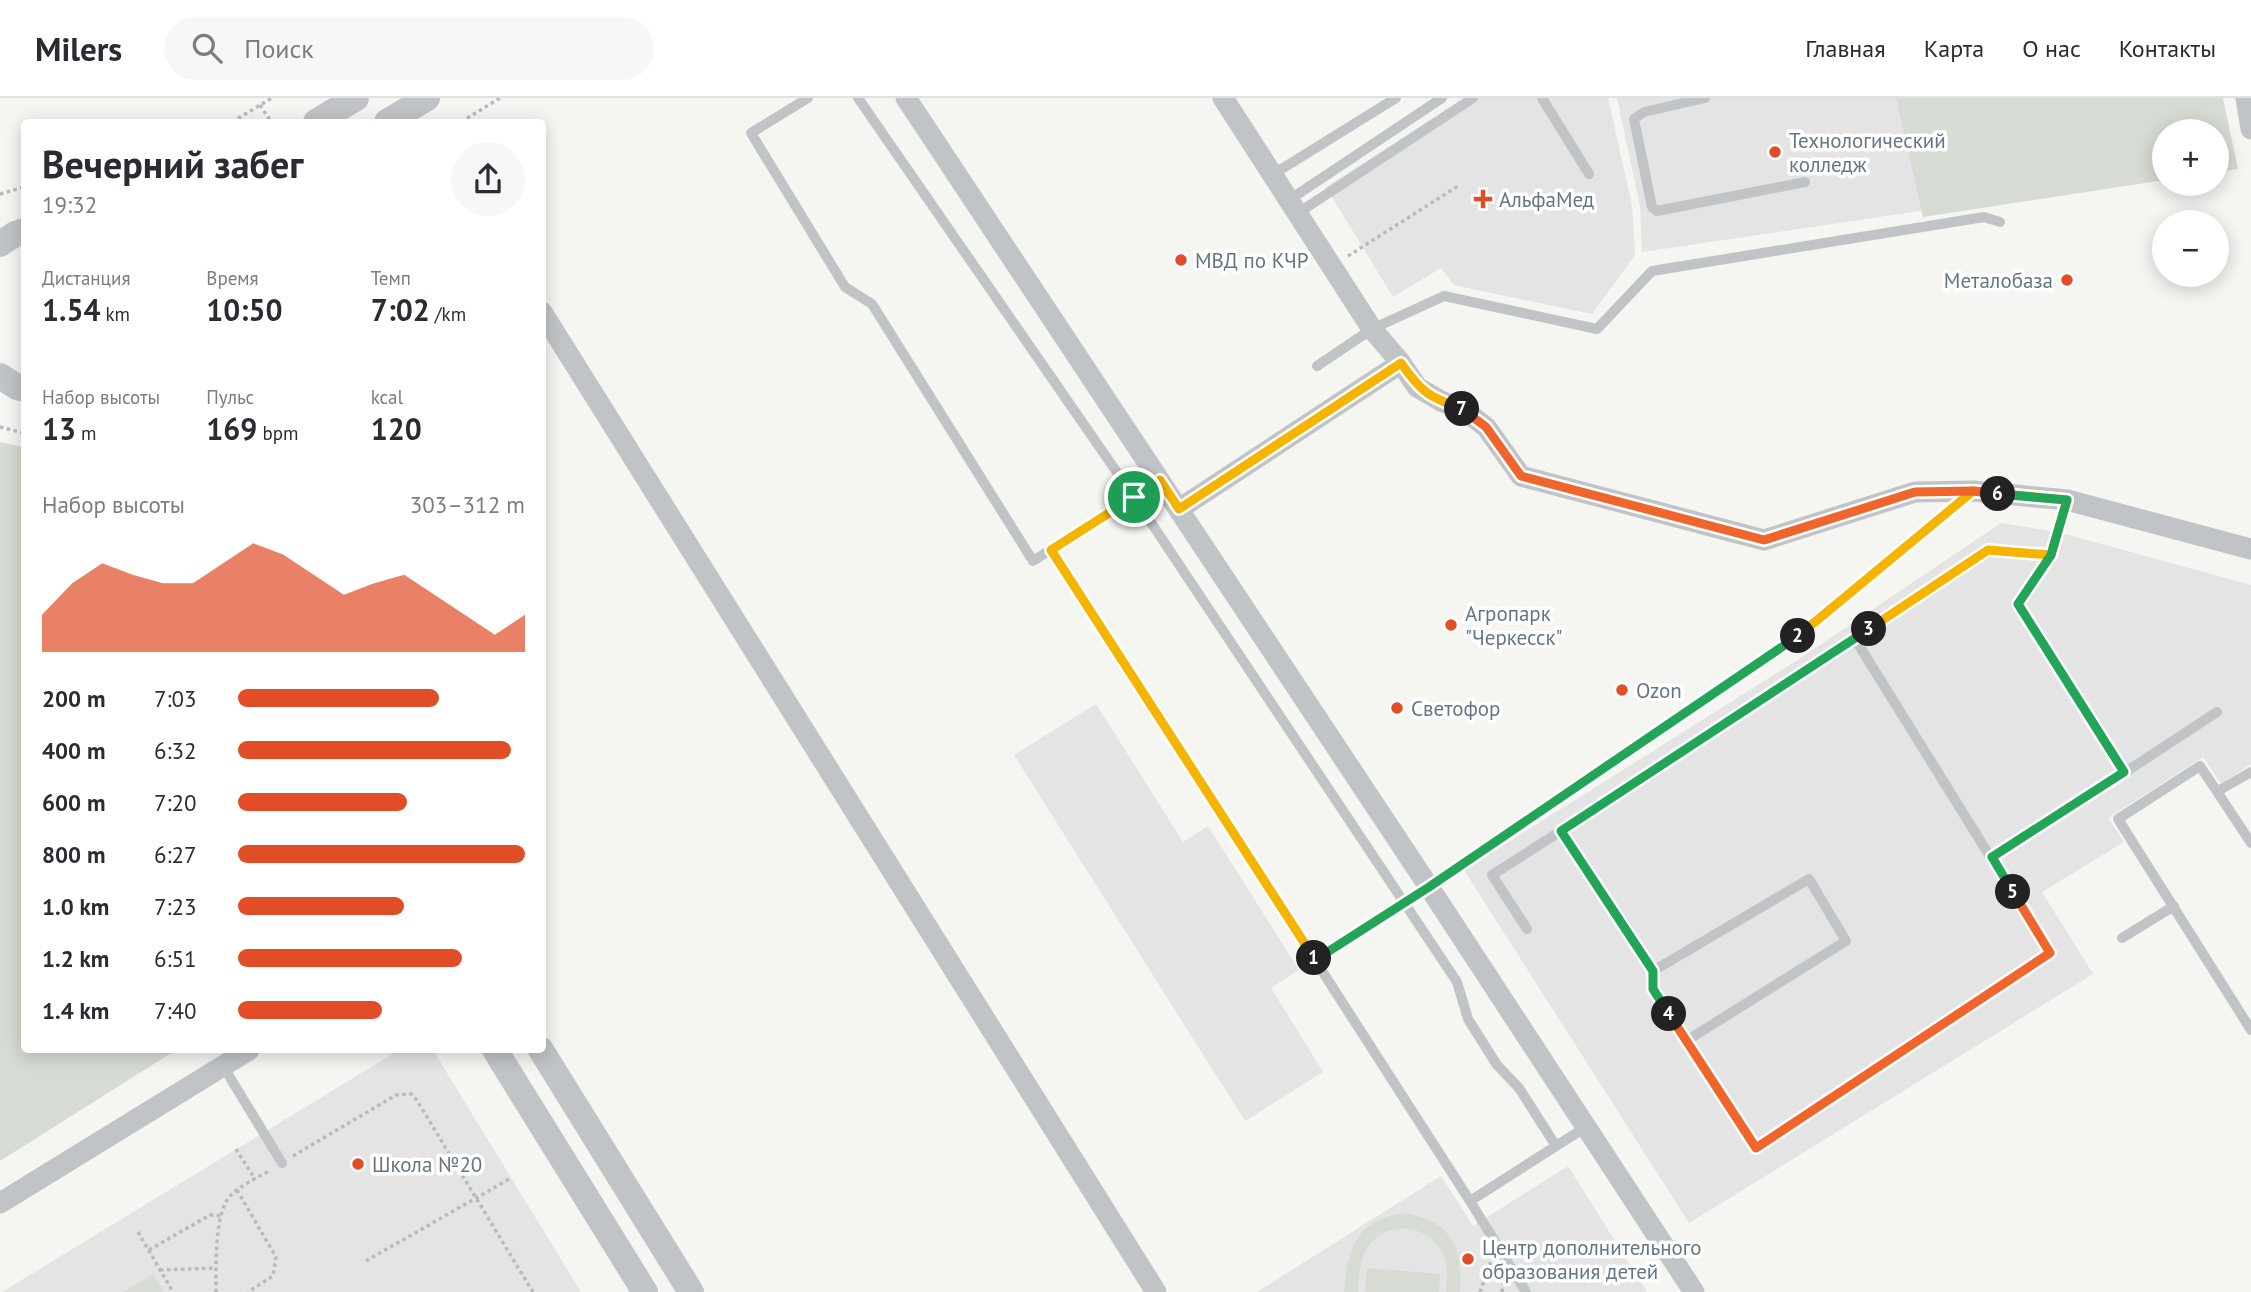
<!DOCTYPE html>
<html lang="ru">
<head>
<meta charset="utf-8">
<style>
  body { margin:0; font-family:"PT Sans",sans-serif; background:#f7f7f7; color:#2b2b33; height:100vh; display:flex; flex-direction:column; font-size:26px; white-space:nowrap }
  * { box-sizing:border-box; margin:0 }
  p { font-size:23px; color:#7c7c81 }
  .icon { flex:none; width:38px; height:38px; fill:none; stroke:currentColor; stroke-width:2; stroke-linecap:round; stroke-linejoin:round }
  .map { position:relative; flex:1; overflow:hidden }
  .details { position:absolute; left:21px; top:21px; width:525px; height:934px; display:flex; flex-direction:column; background:#fff; border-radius:7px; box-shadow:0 4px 18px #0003 }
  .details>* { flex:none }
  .controls { position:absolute; left:2152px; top:21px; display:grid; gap:14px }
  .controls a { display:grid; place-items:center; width:77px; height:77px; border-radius:50%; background:#fff; box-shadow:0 4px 18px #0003; font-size:35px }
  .pin { position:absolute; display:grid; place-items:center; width:60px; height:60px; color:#fff; margin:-30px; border:4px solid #fff; border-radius:50%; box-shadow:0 2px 7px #0007 }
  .km { position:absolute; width:35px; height:35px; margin:-18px; border-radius:50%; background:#222; color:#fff; font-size:19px; line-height:35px; text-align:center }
  .round { display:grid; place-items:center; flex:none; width:74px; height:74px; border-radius:37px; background:#f7f7f7 }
  .head { display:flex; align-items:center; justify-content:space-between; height:119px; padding:0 21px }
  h1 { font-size:38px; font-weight:700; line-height:52px }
  .stats { display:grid; grid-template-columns:repeat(3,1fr); gap:10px; height:119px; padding:7px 21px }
  .stats div { display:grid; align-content:center }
  .stats b { font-size:30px; font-weight:700 }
  .stats small { font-size:19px; font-weight:400 }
  .stats p { font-size:19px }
  .chart { height:196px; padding:14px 21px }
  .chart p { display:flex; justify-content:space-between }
  .chart svg { width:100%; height:126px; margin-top:7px; fill:#e14d26; opacity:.7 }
  ul { padding:0 21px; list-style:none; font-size:23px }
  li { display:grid; grid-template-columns:112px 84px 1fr; align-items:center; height:52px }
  li i { height:18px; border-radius:9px; background:#e14d26 }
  header { display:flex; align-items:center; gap:42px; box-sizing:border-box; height:98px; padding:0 35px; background:#fff; border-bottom:2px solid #e1e1e2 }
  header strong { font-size:33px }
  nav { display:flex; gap:38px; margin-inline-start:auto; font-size:24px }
  .search { width:490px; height:63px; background:#f7f7f7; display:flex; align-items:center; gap:18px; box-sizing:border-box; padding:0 24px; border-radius:38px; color:#7c7c81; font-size:26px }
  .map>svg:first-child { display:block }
</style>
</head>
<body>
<header>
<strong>Milers</strong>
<div class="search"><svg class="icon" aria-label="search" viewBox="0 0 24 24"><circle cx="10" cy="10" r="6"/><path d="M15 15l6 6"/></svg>Поиск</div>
<nav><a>Главная</a><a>Карта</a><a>О нас</a><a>Контакты</a></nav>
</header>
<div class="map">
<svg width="2251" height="1194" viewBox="0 0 2251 1194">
  <rect width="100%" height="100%" fill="#f5f5f2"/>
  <path fill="#e3e4e3" d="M1465,0H1608L1632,108L1635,157L1592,216L1454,187L1441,170L1393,199L1326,89Z
    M1617,0H1909L1934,111L1642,154L1640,108Z
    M2001,425L2058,434L2251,487V666L2221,686L2203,659L2108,720L2124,744L2042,794L2093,876L1689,1125L1464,772L1796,563Z
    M1096,606L1183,744L1208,728L1299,872L1271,890L1323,974L1245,1023L1014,657Z
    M399,952H433L581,1194H2Z
    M1568,1068L1647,1194H1257L1441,1078L1473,1128Z"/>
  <path fill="#d6dcd3" d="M1896,0H2223L2238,71L2217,74V33H2165V82L1923,119Z
    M0,344L24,349V952H176L0,1063Z
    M1405,1115C1452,1123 1463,1150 1460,1194H1446C1447,1181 1449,1168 1443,1156C1428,1123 1379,1122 1364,1156C1359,1168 1359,1181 1358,1194H1344C1348,1150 1356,1121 1405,1115Z
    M1367,1170L1440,1176L1439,1194H1365Z
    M153,1176L164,1194H123Z"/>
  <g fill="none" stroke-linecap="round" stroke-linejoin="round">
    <path stroke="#b8bbbd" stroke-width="3.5" stroke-dasharray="3.5 3.5" stroke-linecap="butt" d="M260,7L271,24
      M232,24L272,0
      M461,24L500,0
      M0,96L24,89
      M1348,158L1458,88
      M0,329L24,335
      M236,1051L255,1081
      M293,1058L396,997L411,996L416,1001L533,1194
      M237,1092L276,1159L273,1178L248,1194
      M138,1134L173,1194
      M149,1152L210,1117L221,1118
      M366,1163L511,1080
      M160,1172L216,1170
      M216,1194C216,1171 214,1113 231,1097C241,1087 257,1080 269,1073
      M1480,1194L1491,1163
      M1502,1194L1503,1186"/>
    <path stroke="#c0c4c7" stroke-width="10" d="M808,0L751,35L845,189L872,206L1033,463L1160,382
      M858,0L1134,399L1457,884L1468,921L1497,967L1519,990L1556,1048
      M1542,0L1589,76
      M1705,0L1644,14L1634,21L1652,109L1657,113L1662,112L1805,84
      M1272,77L1396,0
      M1289,102L1442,0
      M1298,115L1473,0
      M1317,268L1372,231L1444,198L1597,231L1652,173L1984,119L2000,124
      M1051,452L1315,862L1429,789L1794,542L1971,395
      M2124,675L2217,614
      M2218,693L2251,674
      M2251,745L2200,668L2118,721L2251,932
      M1991,759L2124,675L2018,506L2051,457
      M1527,831L1492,777L1561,733
      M2122,840L2174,808
      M1315,862L1470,1103L1586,1029
      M1653,873L1809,781L1846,843L1686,943L1653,891V873L1561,733L1988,452L2051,457L2067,402
      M1686,943L1756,1050L2050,855L1855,541
      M223,968L282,1065
      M1470,1103L1526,1194"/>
    <path stroke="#c0c4c7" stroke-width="21" d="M906,0L1429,789L1694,1194
      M1223,0L1372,231L1401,265L1417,289L1441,303L1464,312L1486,329L1521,378L1764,442L1915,394L1973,393L2067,402L2251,451
      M2246,0L2251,31
      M542,214L1156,1194
      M1179,411L1401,265
      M0,1105L249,952"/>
    <path stroke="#c0c4c7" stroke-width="26" d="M316,24L356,0
      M387,24L427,0
      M0,146L15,136L24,133
      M0,278L17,289L24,291
      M495,952L645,1194
      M541,952L691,1194"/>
  </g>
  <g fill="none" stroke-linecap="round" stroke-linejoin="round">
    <defs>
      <path id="split-1" d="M1134,399L1051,452L1314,860"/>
      <path id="split-2" d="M1314,860L1315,862L1429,789L1798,538"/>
      <path id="split-3" d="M1798,538L1973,393L2067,402L2051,457L1988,452L1869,531"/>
      <path id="split-4" d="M1669,916L1653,891V873L1561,733L1869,531"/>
      <path id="split-5" d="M1669,916L1756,1050L2050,855L2013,794"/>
      <path id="split-6" d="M1998,396L2067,402L2051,457L2018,506L2124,674L1992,759L2013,794"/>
      <path id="split-7" d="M1462,311L1486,329L1521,378L1764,442L1915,394L1973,393L1998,396"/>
      <path id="split-8" d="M1134,399L1160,382L1179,411L1401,265C1421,294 1429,299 1462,311"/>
    </defs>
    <use href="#split-1" stroke="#fff" stroke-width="14"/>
    <use href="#split-2" stroke="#fff" stroke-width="14"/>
    <use href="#split-3" stroke="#fff" stroke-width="14"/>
    <use href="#split-4" stroke="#fff" stroke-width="14"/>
    <use href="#split-5" stroke="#fff" stroke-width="14"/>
    <use href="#split-6" stroke="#fff" stroke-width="14"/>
    <use href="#split-7" stroke="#fff" stroke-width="14"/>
    <use href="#split-8" stroke="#fff" stroke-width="14"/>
    <use href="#split-1" stroke="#f5b400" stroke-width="9"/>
    <use href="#split-2" stroke="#22a559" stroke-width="9"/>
    <use href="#split-3" stroke="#f5b400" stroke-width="9"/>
    <use href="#split-4" stroke="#22a559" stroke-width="9"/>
    <use href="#split-5" stroke="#f0652b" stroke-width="9"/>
    <use href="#split-6" stroke="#22a559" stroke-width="9"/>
    <use href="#split-7" stroke="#f0652b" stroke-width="9"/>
    <use href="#split-8" stroke="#f5b400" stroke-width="9"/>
  </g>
  <g fill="#e14d26" stroke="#fff" stroke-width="2.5">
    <circle cx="1775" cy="54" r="7"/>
    <path d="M1479.5 90.5h7v7h7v7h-7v7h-7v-7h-7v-7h7z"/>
    <circle cx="1181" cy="162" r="7"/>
    <circle cx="2067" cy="182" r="7"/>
    <circle cx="1451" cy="527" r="7"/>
    <circle cx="1622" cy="592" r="7"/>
    <circle cx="1397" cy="610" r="7"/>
    <circle cx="358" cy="1066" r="7"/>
    <circle cx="1468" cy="1161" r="7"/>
  </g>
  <g text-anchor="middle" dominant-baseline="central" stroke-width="7" stroke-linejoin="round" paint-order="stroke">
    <g font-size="21" fill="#657682" stroke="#fff" text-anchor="start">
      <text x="1789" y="42">Технологический<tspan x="1789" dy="24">колледж</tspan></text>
      <text x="1499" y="101">АльфаМед</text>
      <text x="1195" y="162">МВД по КЧР</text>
      <text x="2053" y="182" text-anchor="end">Металобаза</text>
      <text x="1465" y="515">Агропарк<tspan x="1465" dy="24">"Черкесск"</tspan></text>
      <text x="1636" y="592">Ozon</text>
      <text x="1411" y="610">Светофор</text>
      <text x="372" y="1066">Школа №20</text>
      <text x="1482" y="1149">Центр дополнительного<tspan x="1482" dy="24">образования детей</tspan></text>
    </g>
  </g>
</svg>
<div class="controls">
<a>+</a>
<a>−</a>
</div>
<div class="pin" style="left:1134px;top:399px;background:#1e9e55"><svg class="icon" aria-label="arrive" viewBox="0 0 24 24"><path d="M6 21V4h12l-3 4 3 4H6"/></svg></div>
<b class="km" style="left:1314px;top:860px">1</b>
<b class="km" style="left:1798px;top:538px">2</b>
<b class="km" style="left:1869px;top:531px">3</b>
<b class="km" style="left:1669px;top:916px">4</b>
<b class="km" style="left:2013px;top:794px">5</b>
<b class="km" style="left:1998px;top:396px">6</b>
<b class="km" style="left:1462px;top:311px">7</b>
<section class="details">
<div class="head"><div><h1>Вечерний забег</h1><p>19:32</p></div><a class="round"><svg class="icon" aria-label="share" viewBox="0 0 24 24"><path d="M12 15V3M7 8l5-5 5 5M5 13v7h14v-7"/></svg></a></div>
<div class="stats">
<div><p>Дистанция</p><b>1.54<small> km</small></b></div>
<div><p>Время</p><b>10:50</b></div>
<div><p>Темп</p><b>7:02<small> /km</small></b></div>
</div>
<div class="stats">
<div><p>Набор высоты</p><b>13<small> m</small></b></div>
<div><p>Пульс</p><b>169<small> bpm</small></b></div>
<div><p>kcal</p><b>120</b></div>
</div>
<div class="chart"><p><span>Набор высоты</span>303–312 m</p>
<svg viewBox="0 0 160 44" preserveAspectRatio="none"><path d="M0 44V31L10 20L20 13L30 17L40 20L50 20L60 13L70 6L80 10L90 17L100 24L110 20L120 17L130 24L140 31L150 38L160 31V44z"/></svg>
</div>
<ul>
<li><b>200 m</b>7:03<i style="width:70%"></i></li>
<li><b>400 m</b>6:32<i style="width:95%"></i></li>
<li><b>600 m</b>7:20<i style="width:59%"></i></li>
<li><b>800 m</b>6:27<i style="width:100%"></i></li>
<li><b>1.0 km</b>7:23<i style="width:58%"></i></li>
<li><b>1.2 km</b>6:51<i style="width:78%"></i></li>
<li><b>1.4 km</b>7:40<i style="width:50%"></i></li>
</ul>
</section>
</div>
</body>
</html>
